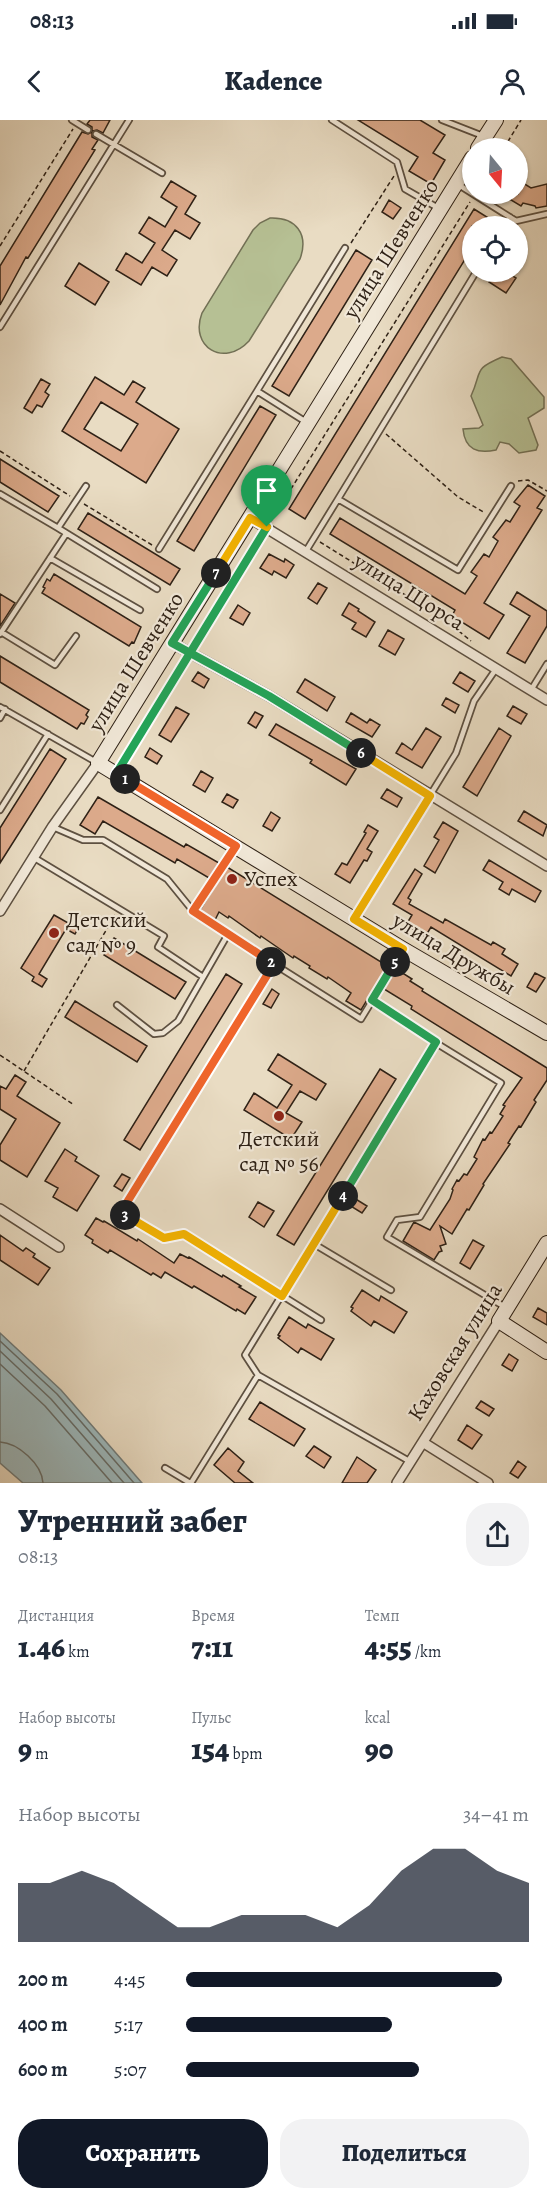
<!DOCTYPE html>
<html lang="ru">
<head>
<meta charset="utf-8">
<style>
  body { margin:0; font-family:Alegreya,serif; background:#f2f2f3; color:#1f2937; height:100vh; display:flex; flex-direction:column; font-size:22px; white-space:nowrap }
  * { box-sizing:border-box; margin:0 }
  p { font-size:20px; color:#747a83 }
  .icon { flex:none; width:33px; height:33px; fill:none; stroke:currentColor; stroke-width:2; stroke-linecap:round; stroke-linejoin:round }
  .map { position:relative; height:1363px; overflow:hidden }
  .drawer { display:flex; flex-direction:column; background:#fff; flex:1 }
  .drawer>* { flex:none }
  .needle { width:39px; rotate:162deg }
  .controls { position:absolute; left:462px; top:18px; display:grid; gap:12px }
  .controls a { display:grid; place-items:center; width:66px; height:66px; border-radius:50%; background:#fff; box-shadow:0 2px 4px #0004; font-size:30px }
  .pin { position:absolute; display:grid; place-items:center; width:51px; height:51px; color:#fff; margin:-62px -26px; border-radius:50% 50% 50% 0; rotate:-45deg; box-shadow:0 0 6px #0007 }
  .pin .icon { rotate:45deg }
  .km { position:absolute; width:30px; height:30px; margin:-15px; border-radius:50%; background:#222; color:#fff; font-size:16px; line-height:30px; text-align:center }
  .round { display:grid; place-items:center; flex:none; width:63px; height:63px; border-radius:24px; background:#f2f2f3 }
  .summary { display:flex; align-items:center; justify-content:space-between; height:102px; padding:0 18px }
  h1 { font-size:33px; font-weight:800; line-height:45px }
  .figures { display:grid; grid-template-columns:repeat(3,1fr); gap:9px; height:102px; padding:6px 18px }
  .figures div { display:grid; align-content:center }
  .figures b { font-size:30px; font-weight:800 }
  .figures small { font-size:16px; font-weight:400 }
  .figures p { font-size:16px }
  .chart { height:168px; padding:12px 18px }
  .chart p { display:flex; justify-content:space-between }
  .chart svg { width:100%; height:108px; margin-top:6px; fill:#111827; opacity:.7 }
  .action { display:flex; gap:12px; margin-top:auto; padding:12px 18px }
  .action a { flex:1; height:69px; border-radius:24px; background:#111827; color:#fff; font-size:24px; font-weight:800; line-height:69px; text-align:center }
  .action a+a { background:#f2f2f3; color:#1f2937 }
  ul { padding:0 18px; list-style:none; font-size:20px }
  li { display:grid; grid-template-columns:96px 72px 1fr; align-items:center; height:45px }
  li i { height:15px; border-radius:8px; background:#111827 }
  .status { display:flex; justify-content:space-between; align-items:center; height:42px; padding:0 30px; background:#fff; direction:ltr }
  .status svg { height:16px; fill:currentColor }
  header { display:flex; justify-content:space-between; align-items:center; height:78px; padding:0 18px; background:#fff; font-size:27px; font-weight:800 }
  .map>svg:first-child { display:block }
</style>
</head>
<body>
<div class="status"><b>08:13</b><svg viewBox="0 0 49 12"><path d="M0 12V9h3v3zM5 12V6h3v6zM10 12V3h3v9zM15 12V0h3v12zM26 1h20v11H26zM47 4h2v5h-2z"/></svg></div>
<header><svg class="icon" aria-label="back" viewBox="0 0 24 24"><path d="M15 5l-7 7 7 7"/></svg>Kadence<svg class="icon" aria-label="person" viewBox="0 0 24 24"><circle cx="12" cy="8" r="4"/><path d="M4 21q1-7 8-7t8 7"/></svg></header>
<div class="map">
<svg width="547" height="1363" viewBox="0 0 547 1363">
  <rect width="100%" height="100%" fill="#e9dcc3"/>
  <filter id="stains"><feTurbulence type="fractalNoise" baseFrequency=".00333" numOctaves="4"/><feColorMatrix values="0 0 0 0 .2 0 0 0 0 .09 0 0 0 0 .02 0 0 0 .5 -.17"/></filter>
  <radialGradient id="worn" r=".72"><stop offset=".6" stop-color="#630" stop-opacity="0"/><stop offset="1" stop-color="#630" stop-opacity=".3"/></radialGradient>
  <path fill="#b6c094" stroke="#727055" stroke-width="1.5" d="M270,98C296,97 309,114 300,139L249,221C224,248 189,227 202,193L253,110L260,103Z
    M502,237L511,239L544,277V288L528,298L538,325L536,330L519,333L509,324L500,322L496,330C478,334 465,330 463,309L479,308L483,305L471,276C483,250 472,250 502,237Z"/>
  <path fill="#9cb9be" stroke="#707c7b" stroke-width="1.5" d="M0,1213L61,1270L142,1363H23L0,1343Z"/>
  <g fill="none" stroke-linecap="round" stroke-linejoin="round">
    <path stroke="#656d6a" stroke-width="1.5" d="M0,1221L57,1274L134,1363
      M0,1231L51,1279L124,1363
      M0,1244L45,1286L112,1363
      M0,1322C18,1323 42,1344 43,1363"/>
  </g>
  <path fill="#dcaa8b" stroke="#2e2116" stroke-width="1.5" fill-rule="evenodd" d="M90,0H110L103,13L97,10L92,11V17L98,20L92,29L95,30L28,138L26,137L0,185V146L82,12L88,14L92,12V7L87,4Z
    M358,0H420L445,15L433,33L445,40L431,64L409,51L418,37Z
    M518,60L531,68L547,64V86L536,88L535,86L523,83L521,86L501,74H518Z
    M171,61L196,76L185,94L200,103L190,119L175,110L162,130L177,140L167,156L152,147L141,165L116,150L126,133L142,143L155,123L139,113L149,97L165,107L177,87L161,77Z
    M389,80L401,88L393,99L382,92Z
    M474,89L490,99L486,106H472V128L305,399L289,389Z
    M356,130L372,140L289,276L272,266Z
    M79,143L109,162L95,185L65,166Z
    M496,152H506L516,158L506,173L489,162Z
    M95,257L124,275L133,261L145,268L136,282L179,309L146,363L62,311ZM101,282L138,304L121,331L84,309Z
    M41,259L50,264L45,272L49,275L42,287L37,285L32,293L24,288Z
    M260,286L276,295L194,431L177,421Z
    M0,339L59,376L48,392L0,362Z
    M528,365L545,376L537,388L542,390L484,483L504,495L489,519L452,496L455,490L330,414L340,398L465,474L477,456L471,452L484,434L489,437L498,421L493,417L506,400L510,402L520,386L514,382Z
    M88,393L180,449L170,465L78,409Z
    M269,434L284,442L285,439L294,445L286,458L274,451L272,455L260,448Z
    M54,454L141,507L134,523L132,522L129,526L42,473L45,468L43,467L47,459L50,461Z
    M318,463L327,468L317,484L308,478Z
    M517,472L547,491V506L525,543L507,533L530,496L510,484Z
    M0,474L15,483L0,506Z
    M349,483L359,489L358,491L375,502L366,517L352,509L356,503L342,495Z
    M238,485L250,493L243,505L230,498Z
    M388,510L404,519L395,535L379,526Z
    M0,536L89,590L86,595L88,597L84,604L81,603L77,609L0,562Z
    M198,552L209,559L204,568L192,561Z
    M460,552L475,561L468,572L453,563Z
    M305,559L335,577L327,591L297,572Z
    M446,578L459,585L455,593L442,585Z
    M513,586L527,594L521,604L507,596Z
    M176,587L189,594L171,622L159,615Z
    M255,592L263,596L256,608L248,603Z
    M351,593L367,603L370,599L380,605L372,617L346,602Z
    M276,604L356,649L346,665L310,643L312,640L269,615Z
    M426,608L441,617L422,648L396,633L402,623L412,630Z
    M499,608L511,616L477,676L463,667Z
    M150,628L162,636L157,644L145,637Z
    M50,629L66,639L0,743V708Z
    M201,651L213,658L205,672L193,665Z
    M387,669L402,678L397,687L381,678Z
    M227,674L238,680L233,688L222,682Z
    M98,677L184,727L186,724L219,743L209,758L177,739L175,743L103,701L95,714L80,705Z
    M524,691L547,705L543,716L518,701Z
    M271,692L280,698L272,711L263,706Z
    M443,702L458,711L435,753L424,746L439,720L434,717Z
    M368,705L378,711L367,729L372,732L367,741L364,740L350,763L335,754L342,743L347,745L366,713L364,712Z
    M489,740L541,771L535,782L512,769L509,775L499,769L503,762L483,750Z
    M227,747L386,845L387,847L361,890L346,881L351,873L328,857L327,859L309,848L310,846L294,836L293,838L261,816L260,818L229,796L228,798L219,792L215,800L200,790Z
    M415,749L422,754L408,778L411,780L409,784L443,803L445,799L491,825L493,822L505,829L502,834L518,844L511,856L431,807L425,817L406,805L412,795L393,784Z
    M54,795L68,803L70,799L80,805L75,814L66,809L39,854L47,859L42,867L32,861L34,857L21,848Z
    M114,818L186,862L175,879L104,835Z
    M395,852L399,855L401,852L412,859L410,861L423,869L422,871L547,948V960L534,980L536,982L521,1007L519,1006L513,1015L508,1023L510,1024L483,1064L484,1065L469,1090L467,1089L452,1114L440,1106L446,1124L440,1126L442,1131L439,1132L434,1140L403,1121L414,1102L430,1110L450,1079L453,1070L452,1069L457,1060L459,1061L464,1054L467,1055L477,1039L474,1037L483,1019L485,1020L490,1012L492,1013L503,996L500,994L505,986L503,985L522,958L411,889L412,886L384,869Z
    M535,853L545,858L536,872L527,867Z
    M226,854L242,864L140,1030L124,1020Z
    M272,869L279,874L271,888L263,884Z
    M75,881L147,926L137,942L65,897Z
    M278,934L326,964L316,980L300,971L286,993L302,1002L291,1019L244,990L254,973L277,988L292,965L268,950Z
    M380,949L396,959L294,1125L277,1115Z
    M15,955L26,962L17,976L60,1003L27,1057L0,1040V1025L16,999L0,989V966L6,969Z
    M65,1029L77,1037L75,1041L99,1056L77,1091L53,1077L58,1068L45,1061Z
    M122,1054L130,1058L122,1071L114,1066Z
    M354,1078L367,1086L362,1093L349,1085Z
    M258,1082L274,1091L264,1107L249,1097Z
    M96,1098L103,1102L104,1101L137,1121L138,1119L174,1143L180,1134L188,1138L189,1137L222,1157L223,1155L241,1166L239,1167L256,1177L245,1194L237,1189L236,1191L194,1166L192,1168L165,1152L161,1158L153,1153L151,1155L110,1130L108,1133L92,1123L93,1120L85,1115Z
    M0,1115L23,1131L26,1128L35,1134L33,1137L50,1148L38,1165L0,1140Z
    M473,1120L484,1126L470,1149L460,1143Z
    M362,1170L379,1181L381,1176L407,1192L394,1213L374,1201L371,1206L351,1191L353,1188L351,1187Z
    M538,1188L547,1193V1205L533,1197Z
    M289,1197L306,1208L308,1204L334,1219L321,1240L301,1228L298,1233L278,1218L280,1216L278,1215Z
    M509,1234L518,1240L512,1251L502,1245Z
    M481,1281L494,1289L489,1296L476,1288Z
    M260,1282L305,1309L294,1326L249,1299Z
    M467,1305L482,1315L472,1329L458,1320Z
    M314,1326L331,1337L324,1348L306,1336Z
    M228,1328L244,1342L238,1351L253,1363H235L214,1345Z
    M357,1337L376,1350L367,1363H342Z
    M518,1341L526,1347L518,1358L510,1353Z"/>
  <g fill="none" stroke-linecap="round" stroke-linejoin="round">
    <defs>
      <path id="lane" d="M72,0L88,10
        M332,0L397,42L405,69L438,88
        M442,0L483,16
        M96,14L162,53
        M459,65L516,101L547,94
        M505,106L510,97
        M0,207L129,0
        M257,271L345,128
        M86,366L58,408L157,469
        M0,374L58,408
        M338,379L476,152
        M159,429L257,271L306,302
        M306,431L338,379L458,450L511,366
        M50,438L140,490
        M1,512L55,545L76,516
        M0,514L66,414
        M531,570L547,544
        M0,587L96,642
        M0,598L5,589
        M0,690L48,614
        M53,707L83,720H103L167,759L193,791L274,844L121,1092L164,1118L184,1114L321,1200
        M33,737L164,816L158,827L203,857
        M193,791L234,729
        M356,796L456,633L474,581L496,549
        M274,844L361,899L402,832
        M372,880L436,923L245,1235L258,1255L409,1341
        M117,885L154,914L163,913L178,901L228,814
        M436,923L501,963L420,1097L397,1100L387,1117L505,1187
        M314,1124L391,1170
        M165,1348L190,1363
        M191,1363L258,1255"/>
      <path id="street" d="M250,398L547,580
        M172,523L269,576L547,746
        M0,791L53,706L98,643
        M0,1089L59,1127
        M424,1323L488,1363
        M397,1363L499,1201"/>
      <path id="secondary" d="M478,28L496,0
        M472,38L98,643L403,829L547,913
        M547,1123L499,1201L547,1232"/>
    </defs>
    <use href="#lane" stroke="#5d5041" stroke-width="8"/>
    <use href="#street" stroke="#5d5041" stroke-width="12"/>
    <use href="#secondary" stroke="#2e2116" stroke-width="16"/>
    <path stroke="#2e2116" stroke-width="1.5" stroke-dasharray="4.5 3" stroke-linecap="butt" d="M504,28L521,0
      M351,123L394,56
      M0,126L73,9
      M386,314L458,377L485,393
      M0,331L70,376
      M518,361L528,360L547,371
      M84,384L152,425
      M271,401L470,82
      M320,422L444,499L471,521
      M196,524L260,418
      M122,644L185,540
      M0,935L74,985
      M24,951L115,795"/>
    <use href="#lane" stroke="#f1e8d8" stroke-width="4.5"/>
    <use href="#street" stroke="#f1e8d8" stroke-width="9"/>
    <use href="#secondary" stroke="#f1e8d8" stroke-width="14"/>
  </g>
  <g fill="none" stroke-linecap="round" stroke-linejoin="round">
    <defs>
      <path id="split-1" d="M125,659L116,654L267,407"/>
      <path id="split-2" d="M125,659L236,726L193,791L271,842"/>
      <path id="split-3" d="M125,1095L121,1092L274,844L271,842"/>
      <path id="split-4" d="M125,1095L164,1118L184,1114L282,1176L343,1076"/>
      <path id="split-5" d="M343,1076L436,922L372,880L395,842"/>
      <path id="split-6" d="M361,633L430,676L354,799L403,829L395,842"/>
      <path id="split-7" d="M216,453L172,523L269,576L361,633"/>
      <path id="split-8" d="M216,453L250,398L267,407"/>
    </defs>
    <use href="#split-1" stroke="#fff" stroke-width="12"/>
    <use href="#split-2" stroke="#fff" stroke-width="12"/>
    <use href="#split-3" stroke="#fff" stroke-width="12"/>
    <use href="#split-4" stroke="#fff" stroke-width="12"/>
    <use href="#split-5" stroke="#fff" stroke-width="12"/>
    <use href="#split-6" stroke="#fff" stroke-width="12"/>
    <use href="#split-7" stroke="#fff" stroke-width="12"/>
    <use href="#split-8" stroke="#fff" stroke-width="12"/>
    <use href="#split-1" stroke="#22a559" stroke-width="8"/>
    <use href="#split-2" stroke="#f0652b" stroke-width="8"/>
    <use href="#split-3" stroke="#f0652b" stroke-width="8"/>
    <use href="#split-4" stroke="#f5b400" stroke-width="8"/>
    <use href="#split-5" stroke="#22a559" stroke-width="8"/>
    <use href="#split-6" stroke="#f5b400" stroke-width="8"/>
    <use href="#split-7" stroke="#22a559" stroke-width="8"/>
    <use href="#split-8" stroke="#f5b400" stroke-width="8"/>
  </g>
  <g fill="#8f2418" stroke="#f1e8d8" stroke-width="2">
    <circle cx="232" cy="759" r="6"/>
    <circle cx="54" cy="813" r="6"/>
    <circle cx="279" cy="996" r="6"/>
  </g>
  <g text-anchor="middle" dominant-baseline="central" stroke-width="4.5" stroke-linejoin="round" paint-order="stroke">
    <g font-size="22" fill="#2e2116" stroke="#f1e8d8">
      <text transform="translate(391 129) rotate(-58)">улица Шевченко</text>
      <text transform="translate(409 472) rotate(32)">улица Щорса</text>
      <text transform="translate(136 542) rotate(-58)">улица Шевченко</text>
      <text transform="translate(454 834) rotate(31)">улица Дружбы</text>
      <text transform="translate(455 1232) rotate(-58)">Каховская улица</text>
    </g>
    <g font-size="22" fill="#2e2116" stroke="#f1e8d8" text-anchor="start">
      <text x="244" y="759">Успех</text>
      <text x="66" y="800">Детский<tspan x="66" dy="25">сад № 9</tspan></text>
      <text x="279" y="1019" text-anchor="middle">Детский<tspan x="279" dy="25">сад № 56</tspan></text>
    </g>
  </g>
  <rect width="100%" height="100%" filter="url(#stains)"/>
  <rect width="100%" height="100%" fill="url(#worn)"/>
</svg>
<div class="controls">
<a><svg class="needle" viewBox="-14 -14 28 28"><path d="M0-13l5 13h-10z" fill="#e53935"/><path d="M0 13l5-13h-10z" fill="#747a83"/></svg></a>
<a><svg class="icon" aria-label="locate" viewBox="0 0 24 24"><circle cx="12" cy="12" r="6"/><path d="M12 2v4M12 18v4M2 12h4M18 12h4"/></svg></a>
</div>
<div class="pin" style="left:267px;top:407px;background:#1e9e55"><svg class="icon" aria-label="arrive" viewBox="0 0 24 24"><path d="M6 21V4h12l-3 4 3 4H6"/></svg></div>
<b class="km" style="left:125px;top:659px">1</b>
<b class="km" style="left:271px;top:842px">2</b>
<b class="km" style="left:125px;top:1095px">3</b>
<b class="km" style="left:343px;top:1076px">4</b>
<b class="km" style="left:395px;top:842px">5</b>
<b class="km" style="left:361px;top:633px">6</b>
<b class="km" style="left:216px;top:453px">7</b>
</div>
<section class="drawer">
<div class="summary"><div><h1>Утренний забег</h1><p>08:13</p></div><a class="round"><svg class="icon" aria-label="share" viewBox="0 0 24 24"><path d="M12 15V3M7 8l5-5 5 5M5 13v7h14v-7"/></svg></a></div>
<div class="figures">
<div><p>Дистанция</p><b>1.46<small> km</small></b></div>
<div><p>Время</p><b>7:11</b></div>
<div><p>Темп</p><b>4:55<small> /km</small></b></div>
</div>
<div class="figures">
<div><p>Набор высоты</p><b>9<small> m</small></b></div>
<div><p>Пульс</p><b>154<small> bpm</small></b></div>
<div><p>kcal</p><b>90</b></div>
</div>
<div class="chart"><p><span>Набор высоты</span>34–41 m</p>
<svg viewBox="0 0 160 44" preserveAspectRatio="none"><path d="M0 44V20L10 20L20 15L30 20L40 29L50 38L60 38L70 33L80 33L90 33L100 38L110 29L120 15L130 6L140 6L150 15L160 20V44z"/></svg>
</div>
<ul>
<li><b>200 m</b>4:45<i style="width:92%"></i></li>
<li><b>400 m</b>5:17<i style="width:60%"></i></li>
<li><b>600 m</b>5:07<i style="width:68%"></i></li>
</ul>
<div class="action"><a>Сохранить</a><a>Поделиться</a></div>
</section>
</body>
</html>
